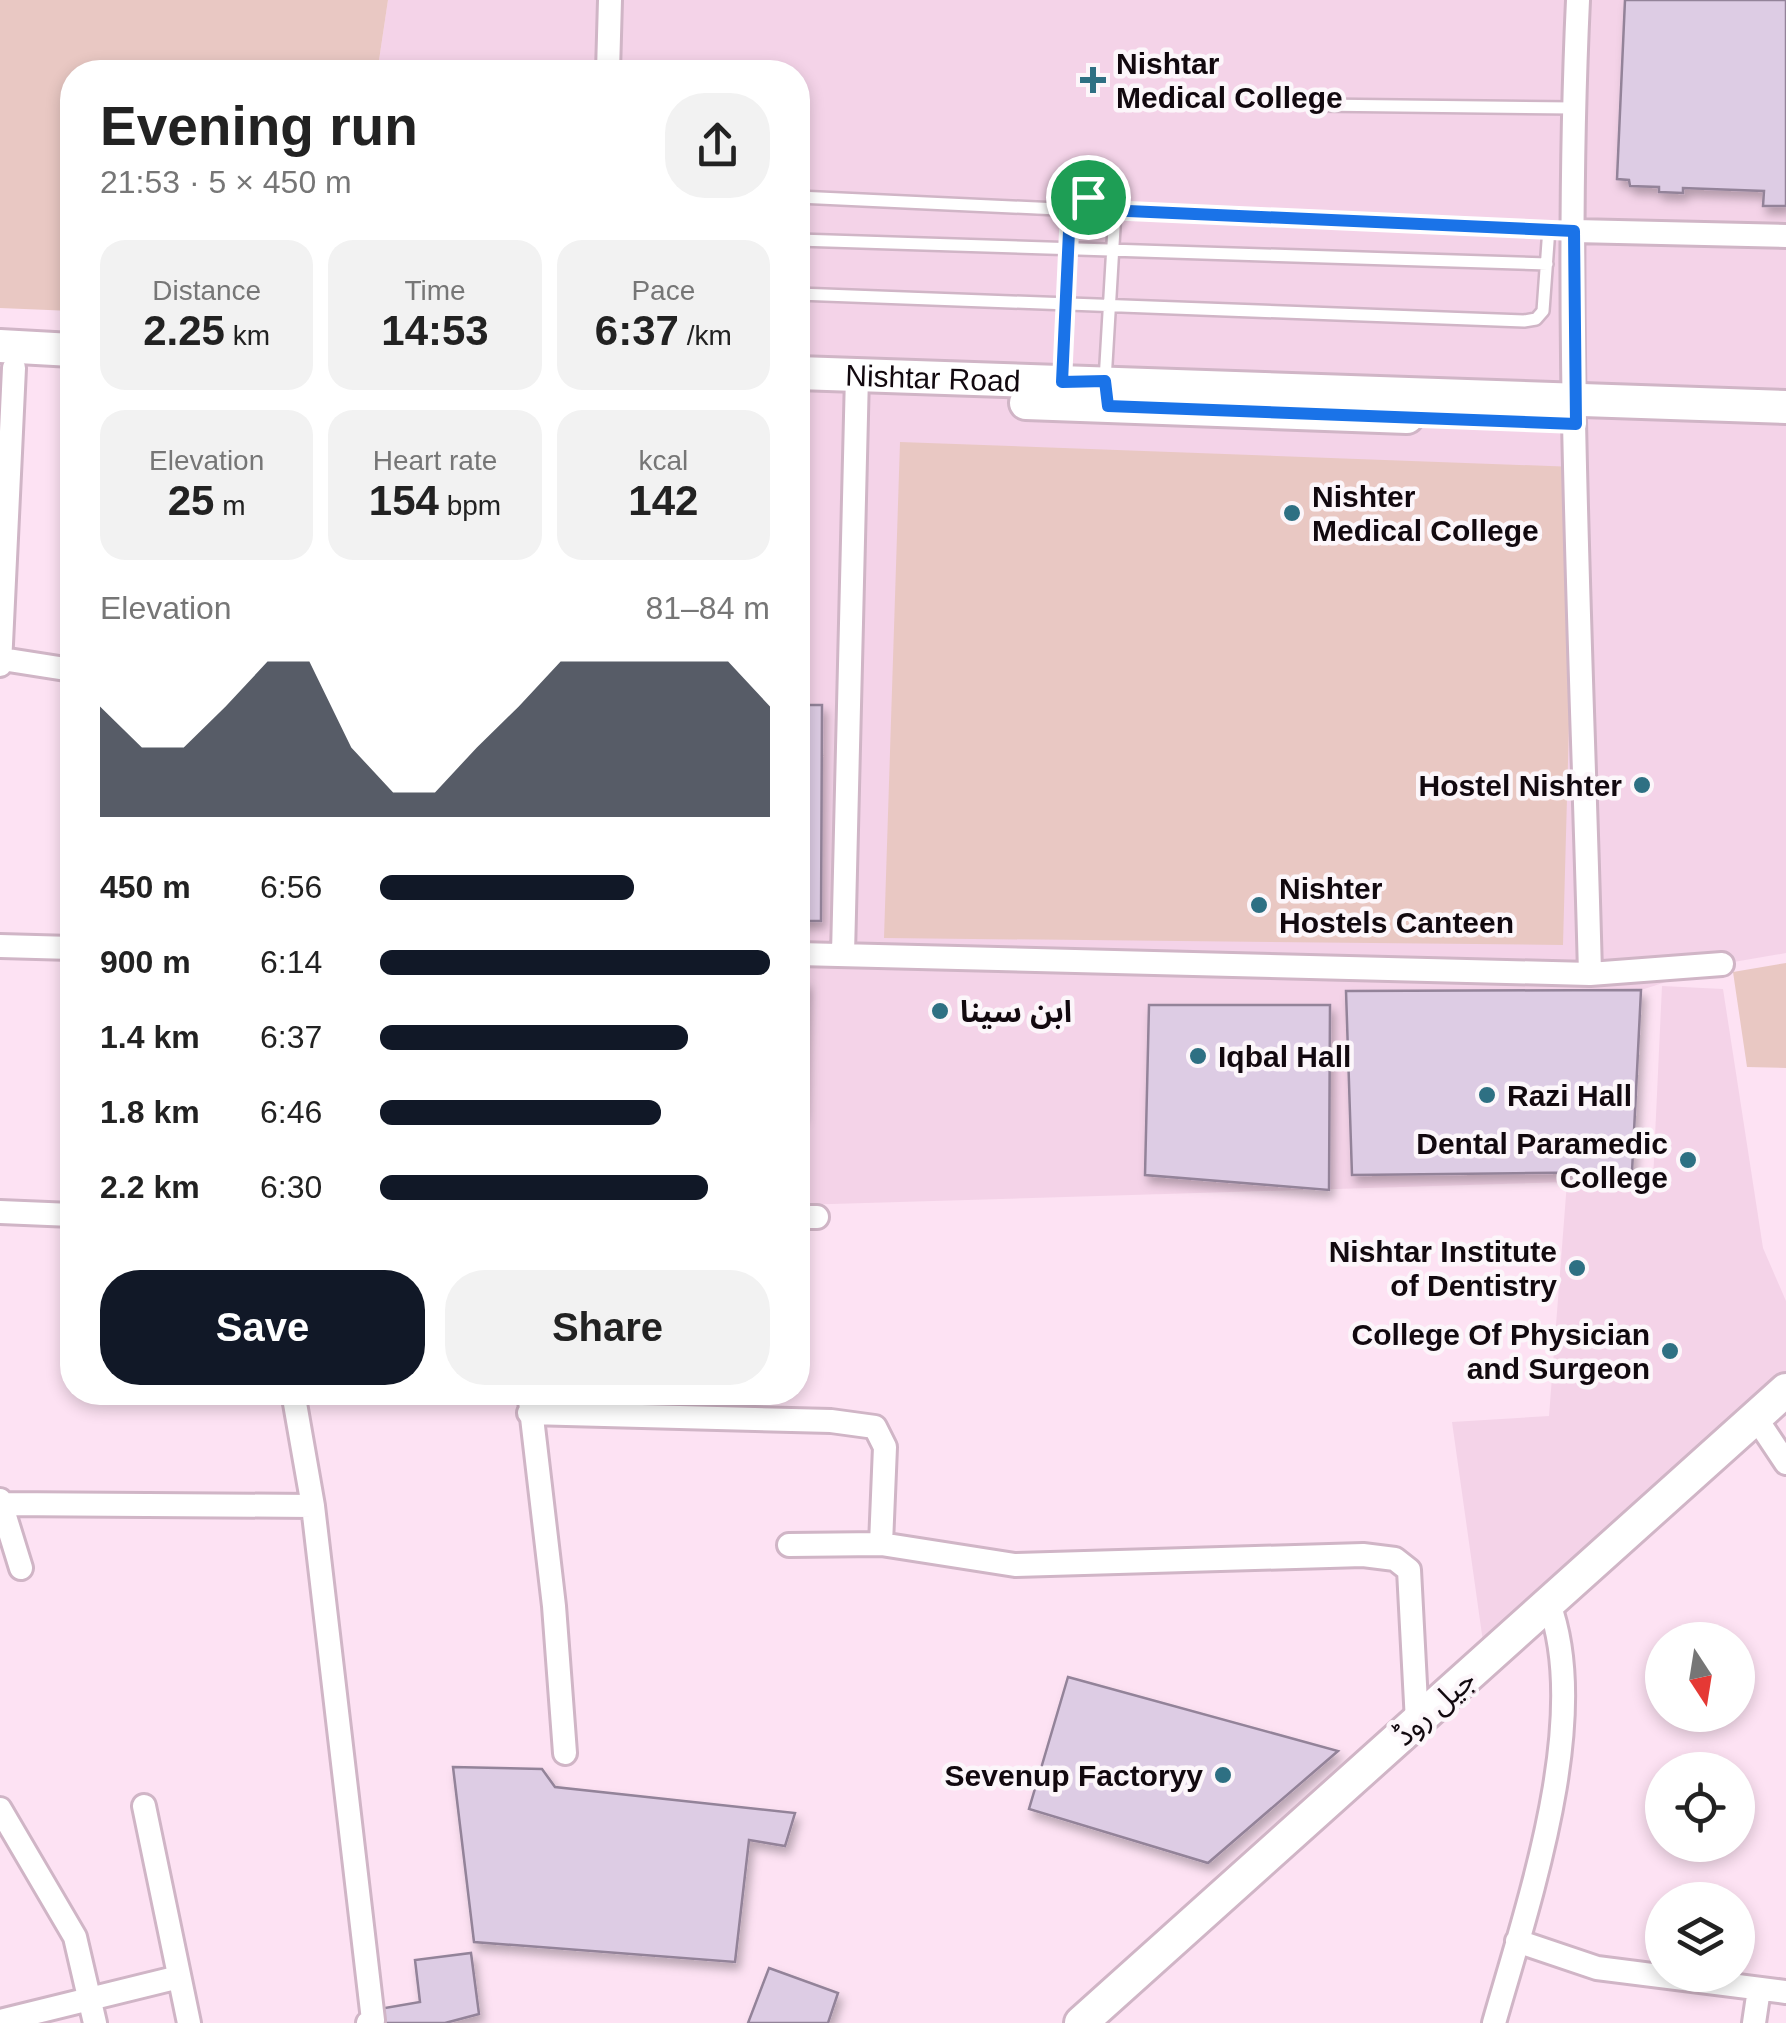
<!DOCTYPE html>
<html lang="en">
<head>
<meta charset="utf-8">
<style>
  body { margin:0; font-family:Arial,"Noto Sans Arabic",sans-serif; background:#f2f2f2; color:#222; height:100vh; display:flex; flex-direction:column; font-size:38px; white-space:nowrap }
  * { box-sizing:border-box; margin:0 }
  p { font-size:32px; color:#767676 }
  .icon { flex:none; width:55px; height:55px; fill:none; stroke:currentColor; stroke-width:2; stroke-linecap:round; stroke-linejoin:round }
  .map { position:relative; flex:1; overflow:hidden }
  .panel { position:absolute; left:60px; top:60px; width:750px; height:1345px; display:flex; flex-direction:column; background:#fff; border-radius:40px; box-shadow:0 5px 15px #0003 }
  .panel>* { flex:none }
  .needle { width:65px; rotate:168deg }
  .controls { position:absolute; left:1645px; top:1622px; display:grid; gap:20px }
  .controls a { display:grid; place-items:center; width:110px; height:110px; border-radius:50%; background:#fff; box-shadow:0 5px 15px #0003; font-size:50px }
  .pin { position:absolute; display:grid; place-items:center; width:85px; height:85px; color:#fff; margin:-42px; border:5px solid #fff; border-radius:50%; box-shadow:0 2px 10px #0007 }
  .round { display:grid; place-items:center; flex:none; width:105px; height:105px; border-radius:40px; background:#f2f2f2 }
  .headline { display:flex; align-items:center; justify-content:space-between; height:170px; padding:0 40px }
  h1 { font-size:55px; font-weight:800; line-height:75px }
  .figures { display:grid; grid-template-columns:repeat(3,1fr); gap:15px; height:170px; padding:10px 40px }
  .figures div { display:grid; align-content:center; border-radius:25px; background:#f2f2f2; text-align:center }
  .figures b { font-size:42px; font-weight:800 }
  .figures small { font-size:28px; font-weight:400 }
  .figures p { font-size:28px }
  .chart { height:280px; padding:20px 40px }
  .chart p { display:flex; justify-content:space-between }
  .chart svg { width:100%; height:180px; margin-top:10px; fill:#111827; opacity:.7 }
  .cta { display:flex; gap:20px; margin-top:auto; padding:20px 40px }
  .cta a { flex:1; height:115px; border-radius:40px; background:#111827; color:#fff; font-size:40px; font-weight:800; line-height:115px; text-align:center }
  .cta a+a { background:#f2f2f2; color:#222 }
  ul { padding:0 40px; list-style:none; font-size:32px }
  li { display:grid; grid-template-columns:160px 120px 1fr; align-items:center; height:75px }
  li i { height:25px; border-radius:12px; background:#111827 }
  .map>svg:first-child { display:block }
</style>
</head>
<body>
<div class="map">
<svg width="1786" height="2023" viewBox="0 0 1786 2023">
  <defs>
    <filter id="shadow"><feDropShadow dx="4" dy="7" stdDeviation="5" flood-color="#0004"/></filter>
  </defs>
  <rect width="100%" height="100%" fill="#fde2f3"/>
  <path fill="#f4d3e8" d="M388,0H1786V953L1722,964L1641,990L1632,1172L1577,1181L1653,1180L1662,986L1723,989L1763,1248L1786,1301V1402L1486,1663L1452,1422L1549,1416L1567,1182L798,1205V72H368L378,67Z"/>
  <path fill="#e9c8c3" d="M0,0H388L378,67L368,72H72V311L0,308Z
    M900,442L1576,467L1563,945L884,938Z
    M1786,963V1068L1747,1067L1733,972Z"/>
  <path fill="#ddcce4" stroke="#938399" stroke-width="2.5" filter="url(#shadow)" d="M1625,0H1786V206H1763L1764,191L1683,188V193L1659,192V187L1630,186L1629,180L1617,179Z
    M798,705H822L821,921H798Z
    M798,982H806L801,1114H798Z
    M1641,990L1632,1172L1352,1175L1346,991Z
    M1149,1005H1330L1329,1190L1145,1175Z
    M1068,1677L1338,1751L1208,1863L1029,1809Z
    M453,1767L542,1769L555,1787L795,1813L785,1846L749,1840L735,1962L474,1942Z
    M471,1953L479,2014L445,2023H380L379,2009L420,2002L415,1960Z
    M769,1968L838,1993L828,2023H748Z"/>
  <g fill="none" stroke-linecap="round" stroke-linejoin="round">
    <defs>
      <path id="lane" d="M1317,105L1573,108
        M1079 210a13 13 0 1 1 26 0a13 13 0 1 1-26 0Z
        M798,197L1079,210
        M1106,211L1575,231
        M798,240L1547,264
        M798,294L1524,321L1536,319L1543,311L1549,228
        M1062,381L1070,210
        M1105,381L1115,211"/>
      <path id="street" d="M1578,0C1563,324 1582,650 1590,974
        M608,72L610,0
        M1575,231L1786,236
        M2,659L72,670
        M0,665L14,368
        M0,946L72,948
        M798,954L1590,974L1722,964
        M843,954L857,375
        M0,1212L72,1215
        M798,1217H817
        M293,1392L313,1506L373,2020L368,2023
        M529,1392L554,1606L565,1753
        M529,1413L831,1421L875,1427L885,1447L881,1544
        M1756,1418L1786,1463
        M0,1500L21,1568
        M1,1504L313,1506
        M789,1545L881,1544L1015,1565L1363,1555L1395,1559L1409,1570L1417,1722
        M144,1806L189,2023
        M0,1809L75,1937L95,2023
        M1517,1941L1597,1968L1786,1992
        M0,2021L179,1977
        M1494,2023C1527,1907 1592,1720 1549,1604
        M1754,2023L1759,1989"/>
      <g id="secondary">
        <path d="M0,346L72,350"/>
        <path id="s1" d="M798,373L1786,407"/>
        <path d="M1026,403L1407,417"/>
        <path d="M1081,2023L1786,1390"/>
      </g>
    </defs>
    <use href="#lane" stroke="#d0b5c6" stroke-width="16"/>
    <use href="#street" stroke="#d0b5c6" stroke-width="28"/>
    <use href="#secondary" stroke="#d0b5c6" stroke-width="38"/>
    <use href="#lane" stroke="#fff" stroke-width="11"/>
    <use href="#street" stroke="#fff" stroke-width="22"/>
    <use href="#secondary" stroke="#fff" stroke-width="32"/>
  </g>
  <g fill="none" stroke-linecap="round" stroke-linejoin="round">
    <defs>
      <path id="route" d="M1088,197L1104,203L1106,210L1574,231L1576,424L1108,406L1105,381L1062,382L1070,210H1079Z"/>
    </defs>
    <use href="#route" stroke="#fff" stroke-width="20"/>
    <use href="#route" stroke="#1a73e8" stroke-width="12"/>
  </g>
  <g fill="#2e7083" stroke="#fcf6fa" stroke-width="4">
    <path d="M1088 65h10v10h10v10h-10v10h-10v-10h-10v-10h10z"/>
    <circle cx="1292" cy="513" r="10"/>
    <circle cx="1642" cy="785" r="10"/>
    <circle cx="1259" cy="905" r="10"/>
    <circle cx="940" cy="1011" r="10"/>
    <circle cx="1198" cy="1056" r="10"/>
    <circle cx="1487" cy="1095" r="10"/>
    <circle cx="1688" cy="1160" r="10"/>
    <circle cx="1577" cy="1268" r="10"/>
    <circle cx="1670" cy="1351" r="10"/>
    <circle cx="1223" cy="1775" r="10"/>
  </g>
  <g text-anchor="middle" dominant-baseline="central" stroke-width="9" stroke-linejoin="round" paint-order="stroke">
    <g font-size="30" font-weight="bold" fill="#12090f" stroke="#fcf6fa" text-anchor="start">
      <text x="1116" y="63">Nishtar<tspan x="1116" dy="34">Medical College</tspan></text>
      <text x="1312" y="496">Nishter<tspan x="1312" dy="34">Medical College</tspan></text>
      <text x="1622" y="785" text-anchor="end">Hostel Nishter</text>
      <text x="1279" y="888">Nishter<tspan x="1279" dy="34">Hostels Canteen</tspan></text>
      <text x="960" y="1011">ابن سینا</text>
      <text x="1218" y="1056">Iqbal Hall</text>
      <text x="1507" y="1095">Razi Hall</text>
      <text x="1668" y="1143" text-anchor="end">Dental Paramedic<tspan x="1668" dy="34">College</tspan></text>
      <text x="1557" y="1251" text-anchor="end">Nishtar Institute<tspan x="1557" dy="34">of Dentistry</tspan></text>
      <text x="1650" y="1334" text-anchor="end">College Of Physician<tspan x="1650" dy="34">and Surgeon</tspan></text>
      <text x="1203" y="1775" text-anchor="end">Sevenup Factoryy</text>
    </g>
    <g font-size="30" fill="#12090f" stroke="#fcf6fa">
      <text stroke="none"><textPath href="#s1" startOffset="135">Nishtar Road</textPath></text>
      <text transform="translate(1434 1707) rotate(-42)">جیل روڈ</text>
    </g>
  </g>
</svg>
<div class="controls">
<a><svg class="needle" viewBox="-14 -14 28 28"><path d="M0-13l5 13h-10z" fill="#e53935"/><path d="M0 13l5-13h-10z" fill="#767676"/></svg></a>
<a><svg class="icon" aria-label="locate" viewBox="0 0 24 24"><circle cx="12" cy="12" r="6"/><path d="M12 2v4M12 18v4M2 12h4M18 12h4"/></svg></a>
<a><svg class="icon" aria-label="layers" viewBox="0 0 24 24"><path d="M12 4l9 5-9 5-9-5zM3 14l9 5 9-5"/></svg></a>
</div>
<div class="pin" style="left:1088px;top:197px;background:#1e9e55"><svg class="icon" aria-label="arrive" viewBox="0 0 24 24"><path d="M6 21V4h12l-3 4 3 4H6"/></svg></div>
<section class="panel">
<div class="headline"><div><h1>Evening run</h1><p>21:53 · 5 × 450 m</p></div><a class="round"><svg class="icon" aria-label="share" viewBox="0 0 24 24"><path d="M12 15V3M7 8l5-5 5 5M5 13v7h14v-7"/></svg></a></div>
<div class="figures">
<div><p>Distance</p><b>2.25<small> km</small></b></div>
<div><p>Time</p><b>14:53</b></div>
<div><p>Pace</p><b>6:37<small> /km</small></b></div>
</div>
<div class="figures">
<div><p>Elevation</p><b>25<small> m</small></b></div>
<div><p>Heart rate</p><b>154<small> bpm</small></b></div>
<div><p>kcal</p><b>142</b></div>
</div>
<div class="chart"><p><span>Elevation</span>81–84 m</p>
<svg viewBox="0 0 160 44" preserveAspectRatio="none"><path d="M0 44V17L10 27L20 27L30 17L40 6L50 6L60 27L70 38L80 38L90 27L100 17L110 6L120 6L130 6L140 6L150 6L160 17V44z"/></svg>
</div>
<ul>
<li><b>450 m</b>6:56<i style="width:65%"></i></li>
<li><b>900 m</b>6:14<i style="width:100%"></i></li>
<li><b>1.4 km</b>6:37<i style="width:79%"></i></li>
<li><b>1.8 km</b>6:46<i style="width:72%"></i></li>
<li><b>2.2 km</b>6:30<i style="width:84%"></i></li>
</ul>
<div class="cta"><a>Save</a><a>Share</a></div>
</section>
</div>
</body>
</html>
